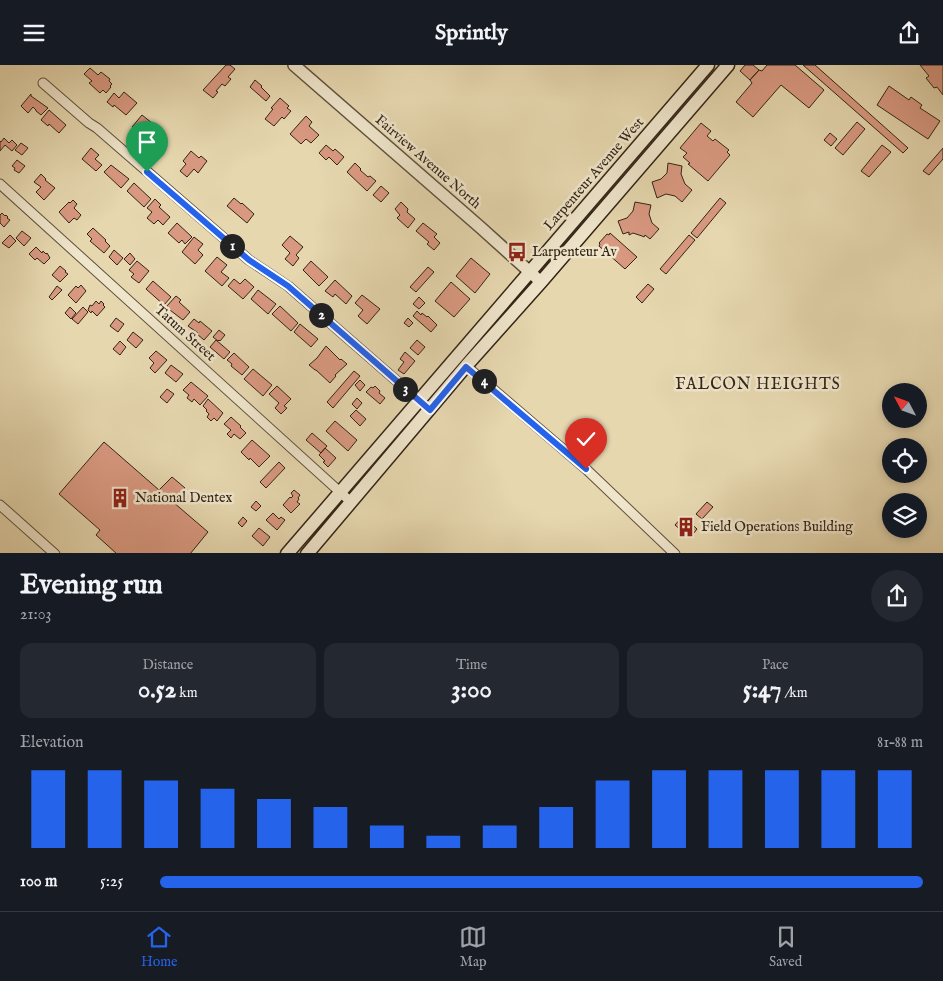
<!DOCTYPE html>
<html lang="en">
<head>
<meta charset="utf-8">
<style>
  body { margin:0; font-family:"IM FELL English",serif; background:#242831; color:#f1f3f6; height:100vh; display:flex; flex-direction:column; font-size:19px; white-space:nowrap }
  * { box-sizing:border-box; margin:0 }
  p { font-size:16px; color:#9ea1a6 }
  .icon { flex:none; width:28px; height:28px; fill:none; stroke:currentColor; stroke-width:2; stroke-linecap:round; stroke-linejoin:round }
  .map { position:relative; height:488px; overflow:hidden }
  .sheet { display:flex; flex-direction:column; background:#171b24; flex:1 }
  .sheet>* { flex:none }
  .needle { width:32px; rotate:311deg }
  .fabs { position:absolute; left:882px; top:318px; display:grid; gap:10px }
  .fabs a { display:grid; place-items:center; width:45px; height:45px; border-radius:50%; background:#171b24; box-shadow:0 2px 8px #0003; font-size:25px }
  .pin { position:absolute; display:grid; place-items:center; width:42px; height:42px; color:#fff; margin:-51px -21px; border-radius:50% 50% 50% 0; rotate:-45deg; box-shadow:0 0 5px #0007 }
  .pin .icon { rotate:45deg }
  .km { position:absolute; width:25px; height:25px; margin:-12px; border-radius:50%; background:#222; color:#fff; font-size:14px; line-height:25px; text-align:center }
  .round { display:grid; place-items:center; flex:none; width:52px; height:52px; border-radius:26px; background:#242831 }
  .head { display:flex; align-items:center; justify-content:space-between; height:85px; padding:0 20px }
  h1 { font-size:28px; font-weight:700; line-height:38px }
  .metrics { display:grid; grid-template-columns:repeat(3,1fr); gap:8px; height:85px; padding:5px 20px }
  .metrics div { display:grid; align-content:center; border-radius:12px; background:#242831; text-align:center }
  .metrics b { font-size:25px; font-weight:700 }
  .metrics small { font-size:14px; font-weight:400 }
  .metrics p { font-size:14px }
  .chart { height:140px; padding:10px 20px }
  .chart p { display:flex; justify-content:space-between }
  .chart svg { width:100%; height:90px; margin-top:5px; stroke:#2563eb; stroke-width:6 }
  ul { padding:0 20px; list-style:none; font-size:16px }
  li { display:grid; grid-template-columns:80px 60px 1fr; align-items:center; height:38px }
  li i { height:12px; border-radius:6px; background:#2563eb }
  header { display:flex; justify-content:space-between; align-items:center; height:65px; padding:0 20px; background:#171b24; font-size:22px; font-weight:700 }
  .dock { display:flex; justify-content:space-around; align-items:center; height:70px; border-top:1px solid #363941; background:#171b24; font-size:14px; color:#9ea1a6 }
  .dock a { display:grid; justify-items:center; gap:2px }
  .dock .current { color:#2563eb }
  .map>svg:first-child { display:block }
</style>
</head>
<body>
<header><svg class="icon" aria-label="menu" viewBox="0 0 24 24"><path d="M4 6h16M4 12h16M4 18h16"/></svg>Sprintly<svg class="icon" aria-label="share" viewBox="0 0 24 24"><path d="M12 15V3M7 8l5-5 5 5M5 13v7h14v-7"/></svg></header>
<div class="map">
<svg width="943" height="489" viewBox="0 0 943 489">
  <rect width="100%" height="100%" fill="#e6d7af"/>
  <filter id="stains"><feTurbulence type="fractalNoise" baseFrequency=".004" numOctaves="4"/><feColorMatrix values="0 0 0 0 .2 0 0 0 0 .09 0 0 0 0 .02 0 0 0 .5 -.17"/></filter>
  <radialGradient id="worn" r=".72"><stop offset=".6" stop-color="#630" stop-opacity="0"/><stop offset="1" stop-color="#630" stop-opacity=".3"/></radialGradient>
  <path fill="#d99981" stroke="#322415" d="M226,0H230L235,4L228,12L231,14L225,21L222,19L216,26L218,27L213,33L203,25Z
    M745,0H753L759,5L750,15L740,6Z
    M767,0H795L824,25L809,43L781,20L753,52L736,37L752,18L750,15L759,5L762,6Z
    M803,0H815L908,83L903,88Z
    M920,0H943V30L937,22L934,23L926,13L929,11Z
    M90,3L98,10L101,7L110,14L109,16L112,19L110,21L111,22L106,28L103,25L100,28L89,18L92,16L84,9Z
    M255,15L262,21L261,22L270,31L266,36L250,22Z
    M889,21L909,35L911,32L922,40L920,43L940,56L928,74L877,40Z
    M124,27L137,38L126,50L114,40L113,42L107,37L114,28L119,33Z
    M31,29V31L48,43L41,50L36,46V45L33,42L28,48L21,41Z
    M280,33L289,41L287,43L291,46L284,54L282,52L274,61L265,54L273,44L271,43Z
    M49,45L66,60L59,68L49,59L48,61L41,55Z
    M142,50L152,58L148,62L156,69L148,78L132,62Z
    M306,51L312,57L309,61L319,70L311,78L306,74L301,79L290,69Z
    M857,57L865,64L843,90L835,83Z
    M701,58L711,66L707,71L713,76L715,74L729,85L727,87L730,90L708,116L688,99L690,98L683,92L687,88L680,83Z
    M830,68L837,74L831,81L824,75Z
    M4,73L9,78L12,75L17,80L12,86L5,80L0,86V76L1,77Z
    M21,78L28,83L22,90L15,85Z
    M326,80L333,86L335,84L344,92L337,100L329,92L326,95L319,88Z
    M882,80L891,87L869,112L861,106Z
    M91,83L99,90L95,94L102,100L96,106L82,94Z
    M943,83V94L929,110L923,106Z
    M191,86L199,93L201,91L207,96L198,108L194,104L187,112L180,106L186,99L183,96Z
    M17,95L25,101L19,108L14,105L15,103L12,101Z
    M355,98L361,104L360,105L368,112L370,111L376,116L367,126L347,107Z
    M668,98L682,101L681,109L685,119L692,125L682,137L675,131L666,129L657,133L652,117L661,114L667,108Z
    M111,100L129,114L121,123L104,107Z
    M41,109L46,114L45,115L55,123L44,135L36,127L41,122L34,117Z
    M134,118L151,134L144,142L127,126Z
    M381,121L389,128L381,137L373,130Z
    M234,133L241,139L242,138L254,149L247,158L227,141Z
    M720,133L726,138L697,173L691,168Z
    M155,134L161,140L159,142L170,152L163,160L158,155L154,159L147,153L152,147L147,143Z
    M73,135L77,139L74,143L81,150L77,155L74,153L69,158L59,147L69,137L70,138Z
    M401,137L408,144L407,147L415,154L408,163L397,153L400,150L395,144Z
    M635,137L651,140L649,149L652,158L659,164L650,174L645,170L644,172L642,171L633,168L629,170V167L623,169L618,156L627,153L633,146Z
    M2,148L5,151L6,150L8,152L7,153L10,155L4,162L0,158V150Z
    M177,158L192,172L185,179L182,175L179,178L168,168Z
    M423,158L437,169L434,172L440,178L434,185L427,179L429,177L416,166Z
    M93,163L106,175L105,176L110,181L104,188L90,176L92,174L87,169Z
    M22,166L31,173L24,181L16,173Z
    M610,168L637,192L625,204L599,181L600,179L599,178L607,169L609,170Z
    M10,170L16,176L9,183L2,178Z
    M689,170L695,175L666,209L660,204Z
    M290,171L303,182L296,190L299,193L293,201L285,194L290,188L282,180Z
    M194,172L203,179L198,185L203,190L195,199L182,187Z
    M36,182L42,188L43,186L46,189L47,188L50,193L44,199L37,193L35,195L29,189Z
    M114,185L123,193L117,200L109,192Z
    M130,188L135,194L130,200L124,194Z
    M217,192L227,200L221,207L229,213L222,221L205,206Z
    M471,193L490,209L475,228L456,211Z
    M137,196L149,206L139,218L131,212L134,209L129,205Z
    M311,196L328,212L319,221L303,205Z
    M60,201L66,206L65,207L68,209L60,217L52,210Z
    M428,202L434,207L416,227L410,222Z
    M234,214L240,219L245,214L254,222L243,234L228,221Z
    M335,215L352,231L346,239L335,229L333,232L325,226Z
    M153,216L171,232L164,240L146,224Z
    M451,217L470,234L454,252L435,236Z
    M648,219L654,224L642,238L636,232Z
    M81,220L86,226L76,238L68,230L76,221L78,223Z
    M57,221L62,225L52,235L49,232Z
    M258,225L276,239L268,249L251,234Z
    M362,230L380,244L367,259L358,251L363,245L355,238Z
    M176,231L181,235L179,237L190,247L183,255L166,242Z
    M419,232L425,238L419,244L413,239Z
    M96,236L99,239L101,236L104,239L103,240L105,242L97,251L92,246L91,248L88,245L90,240L92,241Z
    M280,241L298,258L291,266L272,249Z
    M70,242L76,248L71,254L65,248Z
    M83,242L88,247L78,259L72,254Z
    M417,246L421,250L422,248L427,252L428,251L437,260L431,267L413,251Z
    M116,253L124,259L118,267L110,261Z
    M408,253L413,258L409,262L404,258Z
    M194,254L199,258L200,256L212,266L204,275L197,269L198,268L188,261Z
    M300,259L318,274L311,282L294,267Z
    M219,265L225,270L220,276L219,275L218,276L213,272Z
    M133,267L143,275L136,283L127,275Z
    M216,275L230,287L224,294L210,282Z
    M417,275L425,282L418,290L410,283Z
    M120,276L126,282L120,290L113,284Z
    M326,281L340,295L341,294L347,299L335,310L336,311L330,318L316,305H315L309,300L317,293Z
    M156,286L167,295L155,308L150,303L154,298L149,293Z
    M405,287L415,296L404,309L398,305L404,297L400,294Z
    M234,288L249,302L242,310L231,301L232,299L227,295Z
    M171,300L183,309L176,317L165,308Z
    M253,304L272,320L263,331L244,314Z
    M354,306L360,311L333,343L327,337Z
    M360,315L365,320L360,326L355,320Z
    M191,317L208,331L200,340L194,334L192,337L187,333L189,330L183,325Z
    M277,321L291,334L284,341L287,343L281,349L275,343L279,338L269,329Z
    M375,321L380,326L379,328L385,333L380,339L366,327L371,322L373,323Z
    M167,324L174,329L167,338L160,332Z
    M357,333L362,338L357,344L352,339Z
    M208,334L223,348L217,356L214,353L211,356L207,352L209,349L206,346L207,345L203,341Z
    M356,345L366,354L360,361L350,351Z
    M231,352L241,361L240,362L246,368L240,374L234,369L231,373L227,369L231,365L224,359Z
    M335,356L357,375L348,386L326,366Z
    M312,368L327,381L321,388L306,375Z
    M252,375L270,391L259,402L250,393L249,395L241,387Z
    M104,377L159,425L172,412L185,423L173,437L208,467L190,489H117L96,470L100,465L59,429Z
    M325,383L336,393L328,402L323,397L325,396L319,390Z
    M279,397L285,403L266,423L260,417Z
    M294,425L300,430L298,433L299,434L297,437L300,439L291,448L283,440L290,432L291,433L293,431L291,428Z
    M256,436L261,441L256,446L251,442Z
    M707,437L713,442L702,454L696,449Z
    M273,448L279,454L281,452L285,455L277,465L266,455Z
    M683,451L697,464L690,473L675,460Z
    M243,452L247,456L242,462L238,458Z
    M259,463L270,472L263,481L252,471Z"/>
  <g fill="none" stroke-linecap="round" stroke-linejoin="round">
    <defs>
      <path id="minor" d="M43,18L89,58L97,63L249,195L288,221L430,345
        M0,119L351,437
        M466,301L586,404L675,489
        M0,440L55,489"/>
      <path id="tertiary" d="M294,0L480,162L541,217"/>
      <path id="secondary" d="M287,489L708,0
        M307,489L466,301L541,217L728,0"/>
    </defs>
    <use href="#minor" stroke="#5f513c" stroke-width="11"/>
    <use href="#tertiary" stroke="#5f513c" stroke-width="14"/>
    <use href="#secondary" stroke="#322415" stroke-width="15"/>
    <use href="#minor" stroke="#efe5cb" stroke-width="9"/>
    <use href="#tertiary" stroke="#efe5cb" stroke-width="11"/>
    <use href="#secondary" stroke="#efe5cb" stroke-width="12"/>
  </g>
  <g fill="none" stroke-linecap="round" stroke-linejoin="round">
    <defs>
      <path id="route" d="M147,107L249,195L288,221L430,345L466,302L586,404"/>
    </defs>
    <use href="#route" stroke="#fff" stroke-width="10"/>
    <use href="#route" stroke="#2563eb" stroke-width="6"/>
  </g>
  <defs>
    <symbol id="bus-bare" viewBox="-9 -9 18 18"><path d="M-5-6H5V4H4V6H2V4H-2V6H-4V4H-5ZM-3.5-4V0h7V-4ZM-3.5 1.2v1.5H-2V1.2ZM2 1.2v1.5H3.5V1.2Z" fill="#8f2418" stroke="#efe5cb" stroke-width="2.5" paint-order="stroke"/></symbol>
    <symbol id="building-bare" viewBox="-9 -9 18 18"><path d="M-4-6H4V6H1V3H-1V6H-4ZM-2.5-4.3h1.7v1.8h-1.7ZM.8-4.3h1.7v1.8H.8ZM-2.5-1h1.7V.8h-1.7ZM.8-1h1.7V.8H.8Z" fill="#8f2418" stroke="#efe5cb" stroke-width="2.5" paint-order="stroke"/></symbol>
  </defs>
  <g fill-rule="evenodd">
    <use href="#bus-bare" x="503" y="173" width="28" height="28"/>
    <use href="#building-bare" x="106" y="419" width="28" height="28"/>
    <use href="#building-bare" x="672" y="448" width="28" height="28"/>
  </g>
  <g text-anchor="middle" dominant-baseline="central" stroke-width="5" stroke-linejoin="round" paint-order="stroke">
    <g font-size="14" fill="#322415" stroke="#efe5cb">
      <text transform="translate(428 97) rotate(41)">Fairview Avenue North</text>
      <text transform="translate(594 109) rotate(-49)">Larpenteur Avenue West</text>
      <text transform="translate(185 268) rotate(42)">Tatum Street</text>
    </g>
    <g font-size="14" fill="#322415" stroke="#efe5cb" text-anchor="start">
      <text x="532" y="187">Larpenteur Av</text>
      <text x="135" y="433">National Dentex</text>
      <text x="701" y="462">Field Operations Building</text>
    </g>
    <g font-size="16" letter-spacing="1" fill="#322415" stroke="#efe5cb">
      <text x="758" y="320">FALCON HEIGHTS</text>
    </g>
  </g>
  <rect width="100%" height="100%" filter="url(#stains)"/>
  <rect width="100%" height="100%" fill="url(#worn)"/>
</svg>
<div class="fabs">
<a><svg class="needle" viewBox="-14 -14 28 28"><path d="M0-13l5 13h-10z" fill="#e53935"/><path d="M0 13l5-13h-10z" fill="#9ea1a6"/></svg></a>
<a><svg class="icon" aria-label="locate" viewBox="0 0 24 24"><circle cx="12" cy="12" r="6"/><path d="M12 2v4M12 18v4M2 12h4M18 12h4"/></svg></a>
<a><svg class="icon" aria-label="layers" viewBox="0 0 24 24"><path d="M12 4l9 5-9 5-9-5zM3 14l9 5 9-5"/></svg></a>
</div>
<div class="pin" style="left:147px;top:107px;background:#1e9e55"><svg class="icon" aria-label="arrive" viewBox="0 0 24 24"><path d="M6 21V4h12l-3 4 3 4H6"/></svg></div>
<div class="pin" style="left:586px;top:404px;background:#d93025"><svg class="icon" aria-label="check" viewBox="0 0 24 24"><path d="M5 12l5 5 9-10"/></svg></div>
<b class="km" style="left:232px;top:181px">1</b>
<b class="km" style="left:321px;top:250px">2</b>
<b class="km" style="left:405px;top:324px">3</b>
<b class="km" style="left:484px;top:316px">4</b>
</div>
<section class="sheet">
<div class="head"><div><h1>Evening run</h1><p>21:03</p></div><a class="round"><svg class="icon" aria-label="share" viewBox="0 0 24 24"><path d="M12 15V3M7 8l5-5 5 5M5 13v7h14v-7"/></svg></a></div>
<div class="metrics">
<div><p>Distance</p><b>0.52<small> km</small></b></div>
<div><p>Time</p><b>3:00</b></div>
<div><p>Pace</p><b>5:47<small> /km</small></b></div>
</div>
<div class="chart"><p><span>Elevation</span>81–88 m</p>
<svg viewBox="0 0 160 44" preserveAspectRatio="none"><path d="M5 44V6M15 44V6M25 44V11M35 44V15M45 44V20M55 44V24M65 44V33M75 44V38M85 44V33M95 44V24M105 44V11M115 44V6M125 44V6M135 44V6M145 44V6M155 44V6"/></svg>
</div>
<ul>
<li><b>100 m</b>5:25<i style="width:100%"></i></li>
</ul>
</section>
<nav class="dock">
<a class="current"><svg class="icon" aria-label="home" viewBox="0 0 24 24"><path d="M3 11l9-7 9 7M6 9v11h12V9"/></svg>Home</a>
<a><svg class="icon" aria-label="map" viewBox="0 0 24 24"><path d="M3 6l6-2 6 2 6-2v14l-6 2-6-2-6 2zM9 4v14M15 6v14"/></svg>Map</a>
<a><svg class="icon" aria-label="saved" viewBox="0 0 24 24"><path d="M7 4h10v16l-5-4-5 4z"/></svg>Saved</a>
</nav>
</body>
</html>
